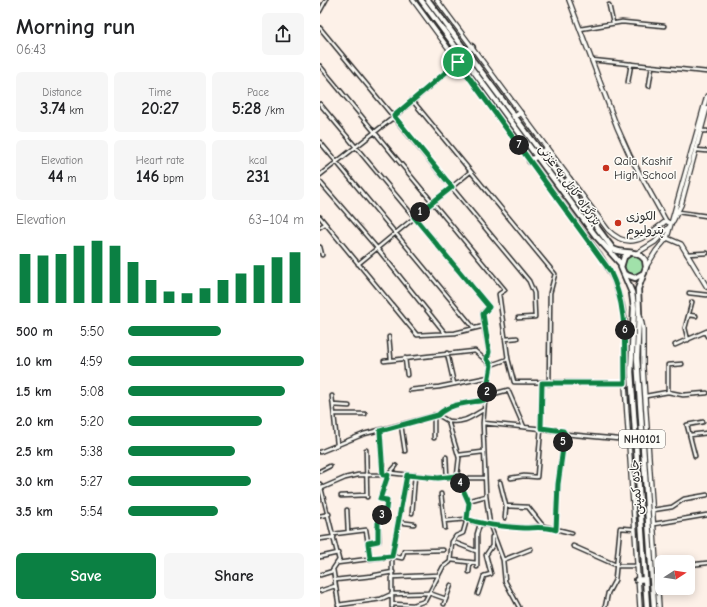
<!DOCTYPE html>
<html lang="en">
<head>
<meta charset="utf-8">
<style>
  body { margin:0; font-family:"Comic Neue","Playpen Sans Arabic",sans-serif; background:#f6f6f6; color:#202124; height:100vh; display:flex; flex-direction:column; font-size:15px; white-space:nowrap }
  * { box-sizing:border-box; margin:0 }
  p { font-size:13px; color:#757577 }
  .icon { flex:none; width:22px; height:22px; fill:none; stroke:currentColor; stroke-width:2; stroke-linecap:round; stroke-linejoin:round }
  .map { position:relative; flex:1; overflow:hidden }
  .sheet { display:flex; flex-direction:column; background:#fff; width:320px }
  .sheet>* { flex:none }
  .needle { width:26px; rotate:78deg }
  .buttons { position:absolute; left:335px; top:555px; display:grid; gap:8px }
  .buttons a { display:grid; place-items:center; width:40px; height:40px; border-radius:6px; background:#fff; box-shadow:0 2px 10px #0003; font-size:20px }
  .pin { position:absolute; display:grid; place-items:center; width:34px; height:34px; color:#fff; margin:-17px; border:2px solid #fff; border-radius:50%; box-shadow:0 1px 4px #0007 }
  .km { position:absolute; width:20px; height:20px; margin:-10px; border-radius:50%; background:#222; color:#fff; font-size:11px; line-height:20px; text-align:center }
  .round { display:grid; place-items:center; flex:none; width:42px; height:42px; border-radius:6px; background:#f6f6f6 }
  .summary { display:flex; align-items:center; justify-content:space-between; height:68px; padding:0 16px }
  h1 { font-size:22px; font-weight:800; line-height:30px }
  .figures { display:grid; grid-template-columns:repeat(3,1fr); gap:6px; height:68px; padding:4px 16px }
  .figures div { display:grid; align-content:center; border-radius:6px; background:#f6f6f6; text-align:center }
  .figures b { font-size:17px; font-weight:800 }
  .figures small { font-size:11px; font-weight:400 }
  .figures p { font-size:11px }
  .chart { height:112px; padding:8px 16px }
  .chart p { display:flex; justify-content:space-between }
  .chart svg { width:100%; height:72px; margin-top:4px; stroke:#0b8043; stroke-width:6 }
  .action { display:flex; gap:8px; margin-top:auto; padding:8px 16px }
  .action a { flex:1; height:46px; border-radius:6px; background:#0b8043; color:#fff; font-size:16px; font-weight:800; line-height:46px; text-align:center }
  .action a+a { background:#f6f6f6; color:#202124 }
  ul { padding:0 16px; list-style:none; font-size:13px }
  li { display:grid; grid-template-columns:64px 48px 1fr; align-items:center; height:30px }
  li i { height:10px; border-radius:5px; background:#0b8043 }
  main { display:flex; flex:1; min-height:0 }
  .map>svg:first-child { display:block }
</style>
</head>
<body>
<main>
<section class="sheet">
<div class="summary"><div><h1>Morning run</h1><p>06:43</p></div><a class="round"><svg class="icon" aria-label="share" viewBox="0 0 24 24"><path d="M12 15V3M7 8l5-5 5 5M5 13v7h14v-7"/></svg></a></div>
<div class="figures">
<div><p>Distance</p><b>3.74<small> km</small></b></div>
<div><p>Time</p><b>20:27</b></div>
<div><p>Pace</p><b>5:28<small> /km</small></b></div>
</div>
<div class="figures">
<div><p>Elevation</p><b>44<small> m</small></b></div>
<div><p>Heart rate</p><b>146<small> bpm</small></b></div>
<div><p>kcal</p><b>231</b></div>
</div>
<div class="chart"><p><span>Elevation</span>63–104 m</p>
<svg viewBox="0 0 160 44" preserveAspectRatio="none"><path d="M5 44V14M15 44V15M25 44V14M35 44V9M45 44V6M55 44V9M65 44V19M75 44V30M85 44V37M95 44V38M105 44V35M115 44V30M125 44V26M135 44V21M145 44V16M155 44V13"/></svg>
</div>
<ul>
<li><b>500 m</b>5:50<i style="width:53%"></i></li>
<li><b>1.0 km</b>4:59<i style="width:100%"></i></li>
<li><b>1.5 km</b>5:08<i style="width:89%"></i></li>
<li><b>2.0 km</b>5:20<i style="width:76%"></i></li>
<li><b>2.5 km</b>5:38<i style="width:61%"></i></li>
<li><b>3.0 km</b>5:27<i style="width:70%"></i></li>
<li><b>3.5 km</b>5:54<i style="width:51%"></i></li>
</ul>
<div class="action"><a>Save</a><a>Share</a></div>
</section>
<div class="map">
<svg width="387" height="607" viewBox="0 0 387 607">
  <rect width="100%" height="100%" fill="#fdf1e8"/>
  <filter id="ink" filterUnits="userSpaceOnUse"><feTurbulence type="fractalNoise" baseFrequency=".025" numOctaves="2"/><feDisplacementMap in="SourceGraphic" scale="8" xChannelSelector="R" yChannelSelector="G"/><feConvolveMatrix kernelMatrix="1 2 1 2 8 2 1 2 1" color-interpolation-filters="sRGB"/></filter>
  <g filter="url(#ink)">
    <path fill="#a1e1aa" stroke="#66866a" d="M305 265a9 9 0 1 1 18 0a9 9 0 1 1-18 0Z"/>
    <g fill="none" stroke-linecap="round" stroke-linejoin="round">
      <defs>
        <path id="street" d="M289,5L293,23
          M0,11L6,0
          M0,28L209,281L214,293L215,317L198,318
          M260,29L302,22L344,26
          M272,60L387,72
          M0,66L185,290L179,294L188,359L194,382L305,383
          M308,82L311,64
          M329,86L332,66
          M92,100L235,274L230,293L229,384
          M0,104L169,307L163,313L164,326L135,333L97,335L0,217
          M381,131H387
          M0,142L154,328
          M376,150L387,151
          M0,175L74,117L138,62
          M0,182L57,248L125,333
          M358,212L387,216
          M0,227L5,224
          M0,247L2,255
          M367,254L387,253
          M38,264L150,172
          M369,293L387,295
          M369,315L376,316
          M164,326L169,352L167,359
          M385,332L387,336
          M69,337L71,360
          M185,339L197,338
          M368,340L365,328L372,302
          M355,345L387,331
          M127,353L134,384
          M85,358L87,375
          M188,359L171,365L165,400L163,423L166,496L170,525L183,560L185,581L199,607
          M64,361L155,351L171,365
          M90,390L119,387L169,377
          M348,392V365L362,364
          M12,396L17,444
          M166,396L188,390L204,427
          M326,396L348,392L363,395L387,393
          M13,405L29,406
          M14,414H45
          M128,421C144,423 150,418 163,410
          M163,423L243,431L245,434
          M81,425L85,451
          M60,431L63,475
          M370,435L387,433
          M114,438V415
          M46,450L47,497
          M0,452L44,434L118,415C130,403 149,403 165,400
          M139,455L163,452
          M375,456L367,425L383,422
          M126,457L127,477
          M0,471L10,466
          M71,473L118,478L137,476
          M149,478H165
          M191,478L204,476L217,477L221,428L222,383
          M180,482L186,506L185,518
          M0,484L19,560L13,569L19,607
          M2,488L25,478L38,475H68
          M121,494L125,528
          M21,496L47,495
          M151,500L166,496
          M186,506L208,507L223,526
          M27,510L28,532
          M333,510L352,507L364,499L387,495
          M92,513L95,475
          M0,516L9,514
          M124,521L147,519L160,524L206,528L223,526L252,533
          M78,522L94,524
          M334,524L387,515
          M236,529L238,484L245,434L298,439
          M14,534L46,530L48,543
          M0,539L14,537
          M133,542L156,551
          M253,546L298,566H317
          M0,557L18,553
          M50,558L48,543L59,541L58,523L66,509L67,500L60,499L68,475L76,466
          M131,560L157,563
          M183,560L211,549
          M17,563L72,556L82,558L84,551L123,550
          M336,563L342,564
          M368,565L387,563
          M157,567V534L160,524
          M149,572L150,563
          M0,575L13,571
          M72,577L118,575
          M15,580L51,576L73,572
          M0,591L15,586
          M109,593L126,599
          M158,594L164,576L171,574L166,555L172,546V537L174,536
          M72,604L93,605L105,601L123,567L130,562L132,542L136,536L143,533L147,519L149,503L137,476L139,458L128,421L118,415
          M124,604L131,585
          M18,605L61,599L72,594L108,593
          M72,607V556L87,475
          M285,607L288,593L295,580L300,528L315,529"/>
        <path id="secondary" d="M93,0L282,258L294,280L302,305L305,321V385L320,607
          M117,0L288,230C310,252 326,237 346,221
          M249,0L297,127L310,156L346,221L351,224
          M353,221L361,205L387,108
          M347,238L361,244L387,287
          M317,253L335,242L350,226
          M326,267L336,251L347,238L387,96
          M320,315L323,329V368L339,607"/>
        <path id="highway" d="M101,0L275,235L301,264
          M108,0L293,249C304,255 317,249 325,260L326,267L318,289L319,314L317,358L334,607
          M146,52L152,47
          M194,117L200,113
          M210,161L226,149
          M243,184L249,179
          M310,253L304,257L301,267L312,293L314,308L311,372L327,607
          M304,274L315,278L324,273
          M317,580L325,579"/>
      </defs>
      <use href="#street" stroke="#2b2b2b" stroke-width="5.5"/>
      <use href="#secondary" stroke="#2b2b2b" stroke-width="6"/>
      <use href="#highway" stroke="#2b2b2b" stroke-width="8"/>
      <use href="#street" stroke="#fdfcf7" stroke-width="2.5"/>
      <use href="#secondary" stroke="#fdfcf7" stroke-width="3.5"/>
      <use href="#highway" stroke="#fdfcf7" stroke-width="4.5"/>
    </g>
  </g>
  <g fill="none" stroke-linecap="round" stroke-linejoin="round" filter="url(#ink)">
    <defs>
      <path id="route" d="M138,62L290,271C308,307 304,345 305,383H222L221,428L243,431L245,434L238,484L236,530C224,526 216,528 204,528C187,527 163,525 147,519L149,503L137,476L118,478L87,475L72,556L50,558L48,543L58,541V523L66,509L67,500L60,499L68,475H63L60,431L118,415C130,403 149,403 165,400L171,365L167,359L169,352L163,314L169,307L94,217L132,187L74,116Z"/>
    </defs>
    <use href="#route" stroke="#fff" stroke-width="8"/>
    <use href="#route" stroke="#0b8043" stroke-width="5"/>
  </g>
  <g fill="#c8321e" stroke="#fdfcf7" stroke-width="1.5">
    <circle cx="286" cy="168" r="4"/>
    <circle cx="298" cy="223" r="4"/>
  </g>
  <g text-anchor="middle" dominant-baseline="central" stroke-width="3" stroke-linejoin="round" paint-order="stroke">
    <rect fill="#fdfcf7" stroke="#6a6a68" stroke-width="1" x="299" y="430" width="46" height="18" rx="3"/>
    <g font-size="11" font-weight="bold" fill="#2b2b2b">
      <text x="322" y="439">NH0101</text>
    </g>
    <g font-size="12" fill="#2b2b2b" stroke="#fdfcf7" text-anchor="start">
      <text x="294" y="161">Qala Kashif<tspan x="294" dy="14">High School</tspan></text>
      <text x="306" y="216">الکوزی<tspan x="306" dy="14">پترولیوم</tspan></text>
    </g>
    <g font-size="12" fill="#2b2b2b" stroke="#fdfcf7">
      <text transform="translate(250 185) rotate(54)">بزرگراه کابل به غزنی</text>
      <text transform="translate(316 487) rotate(-94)">جاده کمپنی</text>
    </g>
  </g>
</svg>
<div class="buttons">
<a><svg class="needle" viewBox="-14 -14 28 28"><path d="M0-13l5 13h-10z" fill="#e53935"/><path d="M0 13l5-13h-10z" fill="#757577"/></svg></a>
</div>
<div class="pin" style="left:138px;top:62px;background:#1e9e55"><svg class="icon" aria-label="arrive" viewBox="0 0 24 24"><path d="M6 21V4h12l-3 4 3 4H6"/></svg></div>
<b class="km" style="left:100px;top:212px">1</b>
<b class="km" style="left:167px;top:392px">2</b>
<b class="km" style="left:62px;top:515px">3</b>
<b class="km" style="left:140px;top:483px">4</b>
<b class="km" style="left:243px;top:442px">5</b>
<b class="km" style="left:305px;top:330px">6</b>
<b class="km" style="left:199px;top:145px">7</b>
</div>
</main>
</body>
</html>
